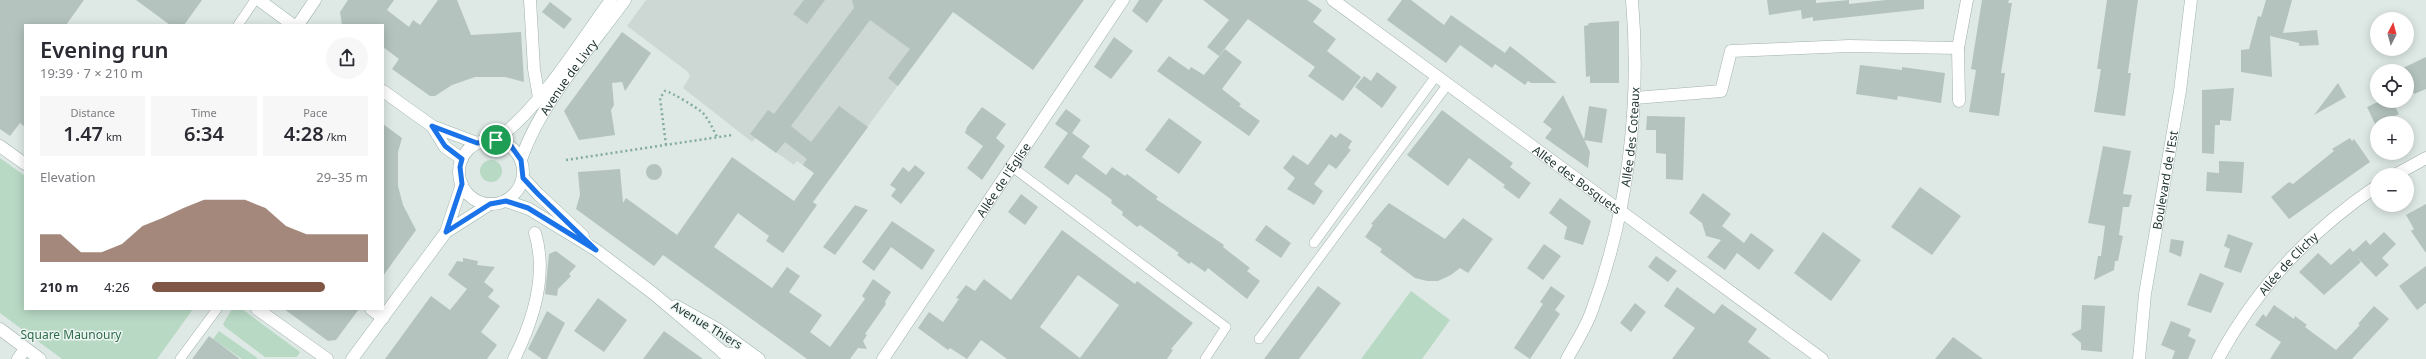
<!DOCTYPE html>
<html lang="en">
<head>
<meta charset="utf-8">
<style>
  body { margin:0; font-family:"Noto Sans",sans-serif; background:#f7f7f7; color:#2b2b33; height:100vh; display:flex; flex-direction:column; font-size:15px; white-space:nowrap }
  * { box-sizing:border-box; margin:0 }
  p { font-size:13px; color:#7c7c81 }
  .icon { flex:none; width:22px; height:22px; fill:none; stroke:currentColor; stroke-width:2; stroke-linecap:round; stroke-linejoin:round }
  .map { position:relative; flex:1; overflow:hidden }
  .panel { position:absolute; left:24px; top:24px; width:360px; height:286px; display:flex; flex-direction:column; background:#fff; border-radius:0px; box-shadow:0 2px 10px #0003 }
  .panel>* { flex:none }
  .needle { width:26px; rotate:6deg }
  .controls { position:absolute; left:2370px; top:12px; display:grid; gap:8px }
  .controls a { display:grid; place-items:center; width:44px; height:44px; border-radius:50%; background:#fff; box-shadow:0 2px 10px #0003; font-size:20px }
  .pin { position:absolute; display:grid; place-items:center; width:34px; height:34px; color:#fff; margin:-17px; border:2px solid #fff; border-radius:50%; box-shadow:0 1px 4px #0007 }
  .round { display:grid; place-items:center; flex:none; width:42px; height:42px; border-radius:21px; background:#f7f7f7 }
  .headline { display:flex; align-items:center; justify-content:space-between; height:68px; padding:0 16px }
  h1 { font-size:22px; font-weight:600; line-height:30px }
  .metrics { display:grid; grid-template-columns:repeat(3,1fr); gap:6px; height:68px; padding:4px 16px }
  .metrics div { display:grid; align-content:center; border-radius:0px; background:#f7f7f7; text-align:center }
  .metrics b { font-size:20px; font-weight:600 }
  .metrics small { font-size:11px; font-weight:400 }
  .metrics p { font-size:11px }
  .chart { height:112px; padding:8px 16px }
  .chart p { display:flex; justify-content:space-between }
  .chart svg { width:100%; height:72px; margin-top:4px; fill:#805646; opacity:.7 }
  ul { padding:0 16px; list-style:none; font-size:13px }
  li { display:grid; grid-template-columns:64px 48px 1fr; align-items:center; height:30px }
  li i { height:10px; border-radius:5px; background:#805646 }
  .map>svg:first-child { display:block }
</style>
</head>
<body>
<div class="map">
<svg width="2426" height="359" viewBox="0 0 2426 359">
  <rect width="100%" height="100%" fill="#dee9e5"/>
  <path fill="#cdd8d4" d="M646,0H927L946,20L827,182L797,161L794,165L756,138L752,142L683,88L690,76L688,72L627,26Z"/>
  <path fill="#b8d9c4" d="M0,158L25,176V309H193L157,359H62L0,313Z
    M480 171a11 11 0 1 1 22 0a11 11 0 1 1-22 0Z
    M1411,291L1450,320L1422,359H1361Z
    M232,309H242L300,352L297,357H265L225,327L223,324Z
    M219,331L256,357L258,359H242L213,339Z"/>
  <path fill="#b4c3be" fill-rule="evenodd" d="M0,0H84L66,25H25V127L20,123L10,136L0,129Z
    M136,0H202L184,25H170Z
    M348,0H394L387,10L409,27L413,20L420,25L438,0H457L471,35L521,32L524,82L505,77H475L452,85L435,96H430L392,69L399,59L383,47V25H342L340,12Z
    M804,0H825L807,24L793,14Z
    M852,0H1084L1033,70L953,12L898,86L888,78L910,49L870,20L791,126L811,142L839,106L868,127L813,202L817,205L783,253L766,241L769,236L738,213L714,247L772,288L787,267L800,276L789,292L822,315L810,332L830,347L865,299L862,296L873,279L891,292L885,302L886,304L865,334L867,335L863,341L867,349L858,348L850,359H807L663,255L654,266L576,209L580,195L578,172L620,169L623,203L626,198L677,235L732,157L794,201L814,173L803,165L807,159L785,142L776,153L750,134L768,110L774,114L854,8Z
    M1139,0H1163L1147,23L1132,11Z
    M1203,0H1307L1322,10L1313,22L1336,39L1327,51L1361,77L1343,101L1308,76L1315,67L1248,19L1219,56L1207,47L1229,20Z
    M1402,0H1411L1444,25L1451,15L1505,53L1510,46L1557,83H1531L1528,81L1525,85L1495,64L1492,68L1460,45L1446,63L1387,20Z
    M1767,0H1816V3L1849,0V4L1886,0H1924V9L1813,21V17L1802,19L1801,10L1769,15Z
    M1982,0H2009L2008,3H2012L2001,73H2005L1999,116L1969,112L1976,70L1971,69Z
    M2107,0H2138L2128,73H2131L2125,116L2094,112L2101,69H2097Z
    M2266,0H2292L2283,33L2317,30L2319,45L2299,46V43L2270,36L2272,77L2241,72V50L2249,49L2258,16L2261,17Z
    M550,2L572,19L564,29L542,12Z
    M1619,21V83H1590V76L1586,77L1584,26L1588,25L1589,23Z
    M622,32L651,53L625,91L622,82L612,83L614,105L611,110L615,135L579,140L564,111Z
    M1114,37L1133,51L1111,79L1094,67Z
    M1225,49L1242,62L1222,89L1241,104L1239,106L1260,121L1249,136L1157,71L1169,56L1189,70L1191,67L1204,75Z
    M2426,57V89L2414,94L2407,78V71H2404L2403,68Z
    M1860,65L1902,70V67L1945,73L1941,103L1898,96L1897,100L1856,94Z
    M1377,72L1397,87L1382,108L1355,87L1364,76L1371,81Z
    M2338,83L2346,97L2314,115Z
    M2234,88L2231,121L2220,120V125H2215L2214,154L2202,153V90Z
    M1563,95L1590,152L1588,168L1545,138L1552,129L1543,122Z
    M2380,101H2392L2399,114L2382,123H2377L2376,126L2367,107Z
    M1589,106L1607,109L1602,143L1584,140Z
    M982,107L1006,124L996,138L1005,146L982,180L967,168L983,146L965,133L967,127Z
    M1066,109L1081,120L1072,133L1090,146L1082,157L1106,175L1112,167L1125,176L1127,174L1158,197L1156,199L1224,245L1223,247L1250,268L1247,271L1260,281L1247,299L1208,268L1205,272L1191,262L1189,264L1177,255L1179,253L1140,225L1137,227L1122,215L1123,212L1111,203L1112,200L1076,174L1068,185L1044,167L1068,133L1055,124Z
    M1442,110L1513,163L1510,167L1531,183L1519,199L1503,187L1505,185L1469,158L1448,186L1407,155Z
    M1647,116L1685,117L1683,180L1666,179V154L1656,153V130H1646Z
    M1169,118L1202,142L1179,174L1145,150Z
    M383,124L402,138L398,152V186L403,205L416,230L383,276Z
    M1340,133L1352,141L1348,148L1351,150L1336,169L1329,164L1314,184L1323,191L1314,205L1287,189L1295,178L1283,168L1293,155L1308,165L1331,134L1336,138Z
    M2350,138L2352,141L2354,139L2370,162L2289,219L2271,197L2289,182L2293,184L2334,151L2332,149Z
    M2103,146L2131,151L2123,194L2132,195L2129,207H2123L2119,235L2123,236L2118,261H2115L2114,270L2094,280L2098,256H2101L2105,226L2088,223Z
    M2219,161L2244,162L2242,193L2206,191L2207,172L2219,173Z
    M646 172a8 8 0 1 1 16 0a8 8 0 1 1-16 0Z
    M915,165L925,173L901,204L891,196L896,189L890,185L903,167L909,172Z
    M1920,187L1961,216L1932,255L1891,227Z
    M1703,193L1731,214L1722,226L1744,243L1751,233L1774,250L1759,270L1737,253L1725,270L1707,257L1721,240L1706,236L1702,223L1689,213Z
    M1021,194L1038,207L1025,225L1008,212Z
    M1560,198L1591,221L1583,245L1564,239L1567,227L1549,213Z
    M1389,203L1445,239L1463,218L1493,239L1468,273L1460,268L1451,275L1438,281H1427L1415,278L1380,252L1382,249L1365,237L1373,225L1371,224Z
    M2426,204V253L2411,231L2414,229L2406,215Z
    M855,205L868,210L835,255L823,247Z
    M892,221L935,250L922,270L891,247L874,271L862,262Z
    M1266,225L1291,243L1281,258L1255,240Z
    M1062,230L1135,284L1137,281L1193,323L1171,349L1173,350L1167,359H1007L981,340L967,359L950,348L948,350L918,328L929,312L943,322L959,299L956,298L966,285L975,291L984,279L1011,300ZM1078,275L1119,305L1080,358L1040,327Z
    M1823,232L1861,260L1831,301L1794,273Z
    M2384,232L2396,244L2382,258L2389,265L2376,277L2354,254L2361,262L2324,295L2299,272L2318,253L2331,265L2350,248L2353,252L2366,240L2370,245Z
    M2228,234L2253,243L2241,273L2224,267L2230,249L2224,246Z
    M2171,239L2184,241L2181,257L2169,252Z
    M1544,244L1561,256L1543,280L1527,268Z
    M556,251L576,266L569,274L571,276L558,289L557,296L545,294L549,254Z
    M1656,256L1677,271L1668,282L1648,267Z
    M463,258L478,261L477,265L495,267L484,282L494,290L488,297L500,306L481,332L497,345L487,359H385L431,296L450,310L467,289L448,275L457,261L463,262Z
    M2426,266V303L2417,310L2399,286Z
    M2200,273L2224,283L2211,313L2187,305Z
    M1318,286L1341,303L1299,359H1264Z
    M1551,286L1565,296L1555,310L1560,314L1530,359L1514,348L1543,304L1540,302Z
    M1677,287L1714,314L1722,304L1757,329L1748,342L1771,359H1672L1695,328L1664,306Z
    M598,298L627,320L604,352L574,331Z
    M1635,303L1646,312L1631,332L1620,323Z
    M2082,305L2105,306L2102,352L2081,350V343L2071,334L2081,329Z
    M2274,305L2294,319L2295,316L2307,325L2305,327L2336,350L2360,325L2358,324L2374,306L2389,319L2352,359H2270L2281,342L2255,325L2263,314L2266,317Z
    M284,309H359L336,340L328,341Z
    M547,311L565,323L547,359H542L528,349Z
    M2171,321L2191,329L2188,336L2196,340L2188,359H2172L2175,351L2161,345Z
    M664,331L703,359H643Z
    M209,336L240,359H192Z
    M1953,337L1983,359H1935Z"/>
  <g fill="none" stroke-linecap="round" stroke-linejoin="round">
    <defs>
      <path id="lane" d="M238,25L255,0
        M1012,167L1226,327L1205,359
        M1314,243L1436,76
        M1259,339L1448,84
        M180,359L217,309"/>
      <g id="street">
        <path d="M530,0L534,69L539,98"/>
        <path id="s1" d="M1333,0L1822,359"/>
        <path d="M298,25L315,0"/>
        <path d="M1635,98L1721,91L1731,51L1849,46L1958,48"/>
        <path d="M1959,101L1958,48L1967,0"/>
        <path d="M0,146L25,164"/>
        <path d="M2395,175L2426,158"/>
        <path d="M257,309L327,359"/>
        <path d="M371,309L383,318"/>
        <path d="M0,329L40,359"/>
        <path d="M723,353L741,355L746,359"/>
        <path d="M18,359L25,349"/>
        <path d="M514,359C533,321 548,275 535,233"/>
        <path id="s2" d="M883,359L1123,0"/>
        <path id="s3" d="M1567,359C1575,344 1585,329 1591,313C1628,215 1641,104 1632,0"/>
        <path id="s4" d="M2218,359C2257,287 2310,231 2377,186"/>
      </g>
      <g id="secondary">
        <path d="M259,0L293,25"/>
        <path d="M383,91L432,126L477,143"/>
        <path d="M432,126L445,147L462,159"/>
        <path d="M496,140C542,106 577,46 611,0"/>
        <circle cx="491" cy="172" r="32"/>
        <path id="s5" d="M521,160C539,105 590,48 625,0"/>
        <path d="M523,178L538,194L583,236"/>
        <path d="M506,201L529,209L596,250L654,294L731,359"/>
        <path d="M446,232L462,184"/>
        <path d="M676,306L719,330L759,359"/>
        <path d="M352,359L446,232L490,204"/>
        <path id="s6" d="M2139,359L2145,294L2180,91L2191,0"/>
      </g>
    </defs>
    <use href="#lane" stroke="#a2b0ac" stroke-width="10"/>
    <use href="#street" stroke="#a2b0ac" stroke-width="13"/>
    <use href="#secondary" stroke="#9eb4ad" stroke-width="13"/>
    <path stroke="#81aaa0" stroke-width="2.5" stroke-dasharray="2 3" stroke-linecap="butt" d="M666,145L660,98L665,91C670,91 699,109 703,113C709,120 713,129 717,137
      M566,160L732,135"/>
    <use href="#lane" stroke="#fff" stroke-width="9"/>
    <use href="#street" stroke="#fff" stroke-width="12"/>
    <use href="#secondary" stroke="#fff" stroke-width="12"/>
  </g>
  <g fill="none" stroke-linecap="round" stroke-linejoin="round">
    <defs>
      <path id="route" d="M432,126L477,143L496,140L511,146L521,160L523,178L538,194L596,250L528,208L506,201L490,204L446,232L462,184L460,167L462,159L445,146Z"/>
    </defs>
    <use href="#route" stroke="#fff" stroke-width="8"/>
    <use href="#route" stroke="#1a73e8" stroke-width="5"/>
  </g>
  <g text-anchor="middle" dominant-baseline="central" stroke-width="3" stroke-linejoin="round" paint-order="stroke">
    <g font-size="12" fill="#213733" stroke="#eef6f3">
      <text stroke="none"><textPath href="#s5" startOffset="96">Avenue de Livry</textPath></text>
      <text stroke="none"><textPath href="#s3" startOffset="233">Allée des Coteaux</textPath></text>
      <text stroke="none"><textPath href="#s1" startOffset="303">Allée des Bosquets</textPath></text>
      <text stroke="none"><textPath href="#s2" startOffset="216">Allée de l'Église</textPath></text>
      <text stroke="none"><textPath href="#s6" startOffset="181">Boulevard de l'Est</textPath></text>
      <text stroke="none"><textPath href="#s4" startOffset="119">Allée de Clichy</textPath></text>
      <text transform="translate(707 325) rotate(31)">Avenue Thiers</text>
    </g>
    <g font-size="12" fill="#2e6b4a" stroke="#eef6f3">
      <text x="71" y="334">Square Maunoury</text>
    </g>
  </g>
</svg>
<div class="controls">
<a><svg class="needle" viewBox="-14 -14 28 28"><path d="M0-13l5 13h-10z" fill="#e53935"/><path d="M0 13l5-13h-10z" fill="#7c7c81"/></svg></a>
<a><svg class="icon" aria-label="locate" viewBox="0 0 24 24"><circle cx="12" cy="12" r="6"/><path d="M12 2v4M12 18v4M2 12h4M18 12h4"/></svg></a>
<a>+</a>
<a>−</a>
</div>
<div class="pin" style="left:496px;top:140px;background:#1e9e55"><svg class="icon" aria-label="arrive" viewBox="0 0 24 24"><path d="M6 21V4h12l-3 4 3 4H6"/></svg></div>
<section class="panel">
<div class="headline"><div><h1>Evening run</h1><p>19:39 · 7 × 210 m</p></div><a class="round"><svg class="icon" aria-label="share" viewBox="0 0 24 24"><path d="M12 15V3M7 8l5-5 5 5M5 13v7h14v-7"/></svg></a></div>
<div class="metrics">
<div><p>Distance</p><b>1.47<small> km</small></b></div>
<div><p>Time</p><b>6:34</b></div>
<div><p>Pace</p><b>4:28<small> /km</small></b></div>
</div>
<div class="chart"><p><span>Elevation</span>29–35 m</p>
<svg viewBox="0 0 160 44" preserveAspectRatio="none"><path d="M0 44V27L10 27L20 38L30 38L40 33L50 22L60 17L70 11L80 6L90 6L100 6L110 11L120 22L130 27L140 27L150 27L160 27V44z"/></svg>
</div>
<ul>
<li><b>210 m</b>4:26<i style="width:80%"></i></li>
</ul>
</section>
</div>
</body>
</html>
